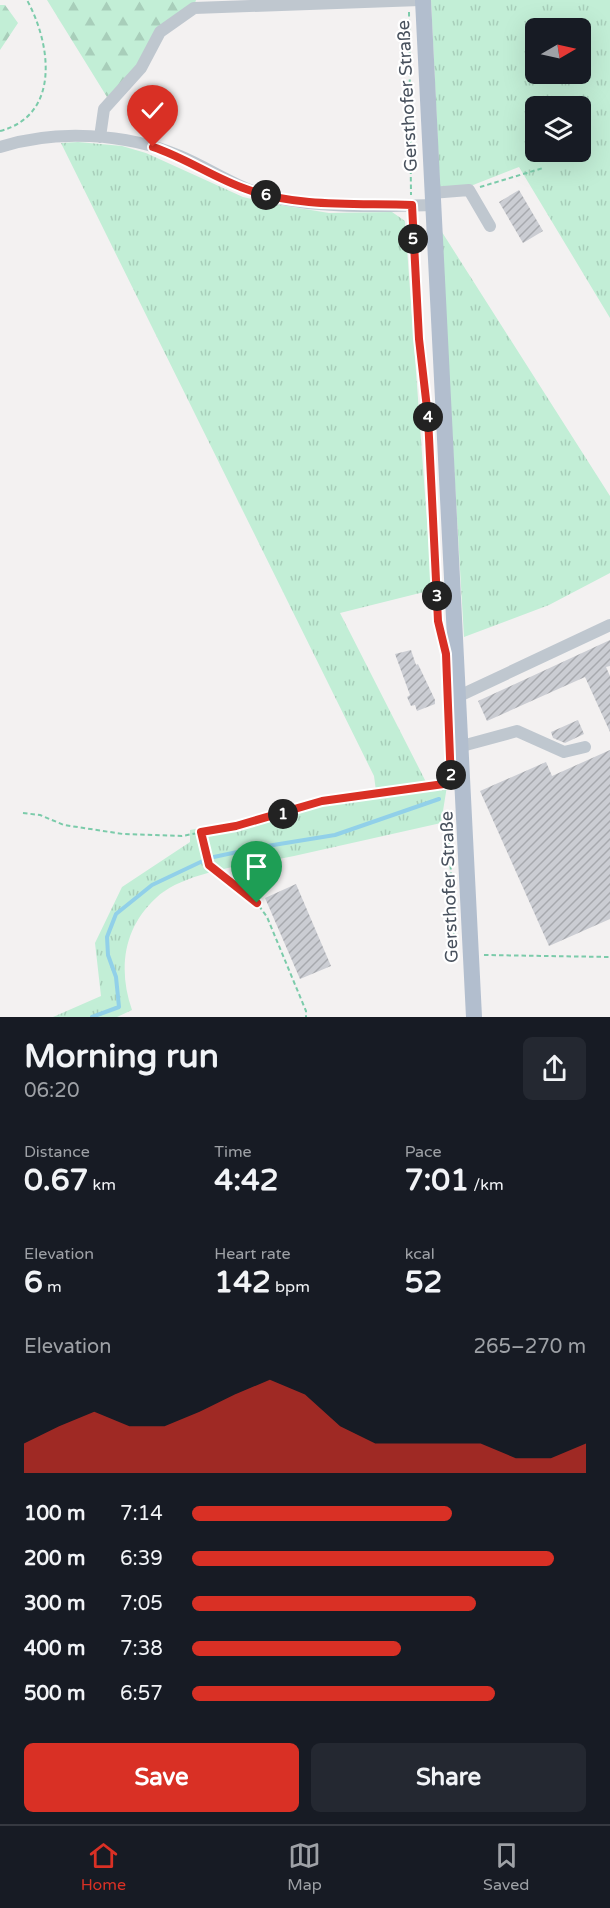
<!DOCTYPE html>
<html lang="en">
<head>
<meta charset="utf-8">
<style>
  body { margin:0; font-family:"Varela Round",sans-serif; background:#242831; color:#f1f3f6; height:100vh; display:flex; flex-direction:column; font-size:22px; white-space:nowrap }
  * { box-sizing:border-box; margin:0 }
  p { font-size:20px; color:#9ea1a6 }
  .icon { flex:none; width:33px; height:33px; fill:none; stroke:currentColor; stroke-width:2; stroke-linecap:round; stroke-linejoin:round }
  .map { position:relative; height:1017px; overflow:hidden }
  .details { display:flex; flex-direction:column; background:#171b24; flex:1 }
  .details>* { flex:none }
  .needle { width:39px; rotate:81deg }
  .buttons { position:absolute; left:525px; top:18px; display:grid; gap:12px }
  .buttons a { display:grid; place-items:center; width:66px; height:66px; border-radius:9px; background:#171b24; box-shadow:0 6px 24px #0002; font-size:30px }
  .pin { position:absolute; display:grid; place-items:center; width:51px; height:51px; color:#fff; margin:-62px -26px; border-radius:50% 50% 50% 0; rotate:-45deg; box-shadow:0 0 6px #0007 }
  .pin .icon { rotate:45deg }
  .km { position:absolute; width:30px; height:30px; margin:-15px; border-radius:50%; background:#222; color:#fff; font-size:16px; line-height:30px; text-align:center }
  .round { display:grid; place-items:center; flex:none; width:63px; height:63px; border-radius:9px; background:#242831 }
  .summary { display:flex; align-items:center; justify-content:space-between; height:102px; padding:0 24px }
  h1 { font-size:33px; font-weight:700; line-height:45px }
  .stats { display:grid; grid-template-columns:repeat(3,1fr); gap:9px; height:102px; padding:6px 24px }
  .stats div { display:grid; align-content:center }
  .stats b { font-size:30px; font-weight:700 }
  .stats small { font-size:16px; font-weight:400 }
  .stats p { font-size:16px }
  .chart { height:168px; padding:12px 24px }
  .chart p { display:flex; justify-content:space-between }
  .chart svg { width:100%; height:108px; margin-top:6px; fill:#d93025; opacity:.7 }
  .button { display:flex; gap:12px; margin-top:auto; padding:12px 24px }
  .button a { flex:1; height:69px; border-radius:9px; background:#d93025; color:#fff; font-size:24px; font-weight:700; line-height:69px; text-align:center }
  .button a+a { background:#242831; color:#f1f3f6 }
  ul { padding:0 24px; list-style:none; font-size:20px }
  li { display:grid; grid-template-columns:96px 72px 1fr; align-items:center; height:45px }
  li i { height:15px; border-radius:8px; background:#d93025 }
  .dock { display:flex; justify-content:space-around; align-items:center; height:84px; border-top:2px solid #363941; background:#171b24; font-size:16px; color:#9ea1a6 }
  .dock a { display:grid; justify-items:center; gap:3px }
  .dock .on { color:#d93025 }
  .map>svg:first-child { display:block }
</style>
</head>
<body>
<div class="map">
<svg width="610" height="1017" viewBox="0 0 610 1017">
  <defs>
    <pattern id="grass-tufts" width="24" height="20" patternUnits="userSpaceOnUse" patternTransform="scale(1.5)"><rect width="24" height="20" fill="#c2eed6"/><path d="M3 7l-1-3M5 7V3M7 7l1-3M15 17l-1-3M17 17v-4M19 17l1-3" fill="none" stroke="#a8ceba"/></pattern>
    <pattern id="forest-firs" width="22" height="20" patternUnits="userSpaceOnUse" patternTransform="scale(1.5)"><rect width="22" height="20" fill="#c2eed6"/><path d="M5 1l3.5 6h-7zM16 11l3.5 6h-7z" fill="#a8ceba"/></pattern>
    <pattern id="building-hatch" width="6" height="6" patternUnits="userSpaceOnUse" patternTransform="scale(1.5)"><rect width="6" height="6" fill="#cbcdd3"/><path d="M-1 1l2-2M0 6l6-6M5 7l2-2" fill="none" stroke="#a7a9ae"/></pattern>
  </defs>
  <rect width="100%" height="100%" fill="#f3f1f1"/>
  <path fill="url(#grass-tufts)" fill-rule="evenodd" d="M431,0H610V318L519,167L468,187L440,188ZM536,28H580V74H536ZM536,106H580V152H536Z
    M78,142L122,146L146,153L243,197L268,203L329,213L392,212L405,221L432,590L340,613L426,782L448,780L441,823C392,834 343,845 294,856C256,864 185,870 156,898C123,928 118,970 132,1010L117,1017H53L101,996L95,943L122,887L190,842V830L255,818L320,799L376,791L374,776L61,143Z
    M440,229L610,496V573L549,605L464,637Z"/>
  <path fill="url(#forest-firs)" d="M47,0H196L194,6L186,7L137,68L107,97Z
    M0,5H5L18,23L0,50Z"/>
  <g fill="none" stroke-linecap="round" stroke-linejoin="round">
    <path stroke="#91d0e9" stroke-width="4" d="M92,1017L119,1007L116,977L108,955L107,937L116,914L152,885L209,858L261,847L335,835L439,799"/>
  </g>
  <path fill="url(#building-hatch)" d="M519,190L543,231L523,243L499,202Z
    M610,640V666L606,667L610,676V732L585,677L487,721L478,701Z
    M411,650L416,665L418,664L435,700V704L417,711L415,705L411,706L407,697L410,695L395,654Z
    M578,720L584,734L565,743L553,738L551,732Z
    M610,750V919L549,946L480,791L546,762L552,776Z
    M296,884L331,966L300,979L265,898Z"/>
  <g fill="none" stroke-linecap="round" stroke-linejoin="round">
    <path stroke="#7bcbaa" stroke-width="2" stroke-dasharray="4.5 3" stroke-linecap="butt" d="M409,12L411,195
      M0,131C61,115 51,44 27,0
      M480,187L543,168
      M412,216L419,339L428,417L439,626
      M23,813L40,815L64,825L123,834L182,836L236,826L322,801L449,783
      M201,833L209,865L257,903L267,917L306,1011V1017
      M449,835L454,934
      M484,955L610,957"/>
    <path stroke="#bfc7cf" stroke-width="12" d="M100,137L104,109L141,68L160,32L194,8L420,0
      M0,147C56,129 126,133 180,156C211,169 238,189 272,197C323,209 379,206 432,205
      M431,193L469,190L490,226
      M459,696L610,625
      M462,746L517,731L564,752L585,747"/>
    <path stroke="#b2bece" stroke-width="16" d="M423,0L474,1017"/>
  </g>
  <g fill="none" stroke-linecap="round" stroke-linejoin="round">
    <defs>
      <path id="route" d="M153,147C186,158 214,178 246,189C299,208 356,203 412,205L419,339L428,417L438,621L446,654L451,783L322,801L236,826L201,832L209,865L257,903"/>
    </defs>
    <use href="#route" stroke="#fff" stroke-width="12"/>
    <use href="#route" stroke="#d93025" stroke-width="8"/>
  </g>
  <g text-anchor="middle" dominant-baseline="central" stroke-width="4.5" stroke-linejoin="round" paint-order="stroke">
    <g font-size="18" fill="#49525e" stroke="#fff">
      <text transform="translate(407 96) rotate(-93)">Gersthofer Straße</text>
      <text transform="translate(449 887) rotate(-92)">Gersthofer Straße</text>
    </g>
  </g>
</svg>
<div class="buttons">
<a><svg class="needle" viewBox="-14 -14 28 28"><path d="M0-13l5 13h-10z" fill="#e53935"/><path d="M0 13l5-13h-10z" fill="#9ea1a6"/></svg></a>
<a><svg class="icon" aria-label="layers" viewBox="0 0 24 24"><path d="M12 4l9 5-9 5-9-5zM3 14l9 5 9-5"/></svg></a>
</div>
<div class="pin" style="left:257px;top:903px;background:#1e9e55"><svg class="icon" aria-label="arrive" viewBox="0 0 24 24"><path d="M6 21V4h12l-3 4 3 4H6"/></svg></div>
<div class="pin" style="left:153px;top:147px;background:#d93025"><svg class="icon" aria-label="check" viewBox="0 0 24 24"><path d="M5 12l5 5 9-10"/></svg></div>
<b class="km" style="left:283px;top:814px">1</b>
<b class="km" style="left:451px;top:775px">2</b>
<b class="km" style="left:437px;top:596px">3</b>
<b class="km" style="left:428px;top:417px">4</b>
<b class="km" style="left:413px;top:239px">5</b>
<b class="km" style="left:266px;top:195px">6</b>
</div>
<section class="details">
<div class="summary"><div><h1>Morning run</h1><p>06:20</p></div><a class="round"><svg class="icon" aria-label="share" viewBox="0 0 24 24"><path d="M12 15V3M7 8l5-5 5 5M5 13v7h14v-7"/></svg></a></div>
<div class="stats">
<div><p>Distance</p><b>0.67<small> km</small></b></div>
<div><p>Time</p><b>4:42</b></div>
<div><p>Pace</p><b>7:01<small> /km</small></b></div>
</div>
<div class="stats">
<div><p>Elevation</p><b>6<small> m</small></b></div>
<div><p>Heart rate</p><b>142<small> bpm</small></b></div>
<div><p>kcal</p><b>52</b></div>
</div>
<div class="chart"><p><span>Elevation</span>265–270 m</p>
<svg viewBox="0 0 160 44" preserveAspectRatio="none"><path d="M0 44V32L10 25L20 19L30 25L40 25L50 19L60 12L70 6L80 12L90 25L100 32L110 32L120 32L130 32L140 38L150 38L160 32V44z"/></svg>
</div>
<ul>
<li><b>100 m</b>7:14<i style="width:66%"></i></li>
<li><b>200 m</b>6:39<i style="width:92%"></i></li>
<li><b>300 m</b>7:05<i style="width:72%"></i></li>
<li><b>400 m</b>7:38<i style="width:53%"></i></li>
<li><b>500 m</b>6:57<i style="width:77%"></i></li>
</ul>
<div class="button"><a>Save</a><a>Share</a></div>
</section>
<nav class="dock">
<a class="on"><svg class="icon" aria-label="home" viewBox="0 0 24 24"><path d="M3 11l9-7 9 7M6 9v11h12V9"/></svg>Home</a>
<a><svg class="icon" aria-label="map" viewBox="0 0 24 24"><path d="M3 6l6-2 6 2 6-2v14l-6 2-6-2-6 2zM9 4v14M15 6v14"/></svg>Map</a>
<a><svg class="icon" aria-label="saved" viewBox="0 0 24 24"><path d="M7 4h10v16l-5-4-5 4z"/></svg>Saved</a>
</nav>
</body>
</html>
